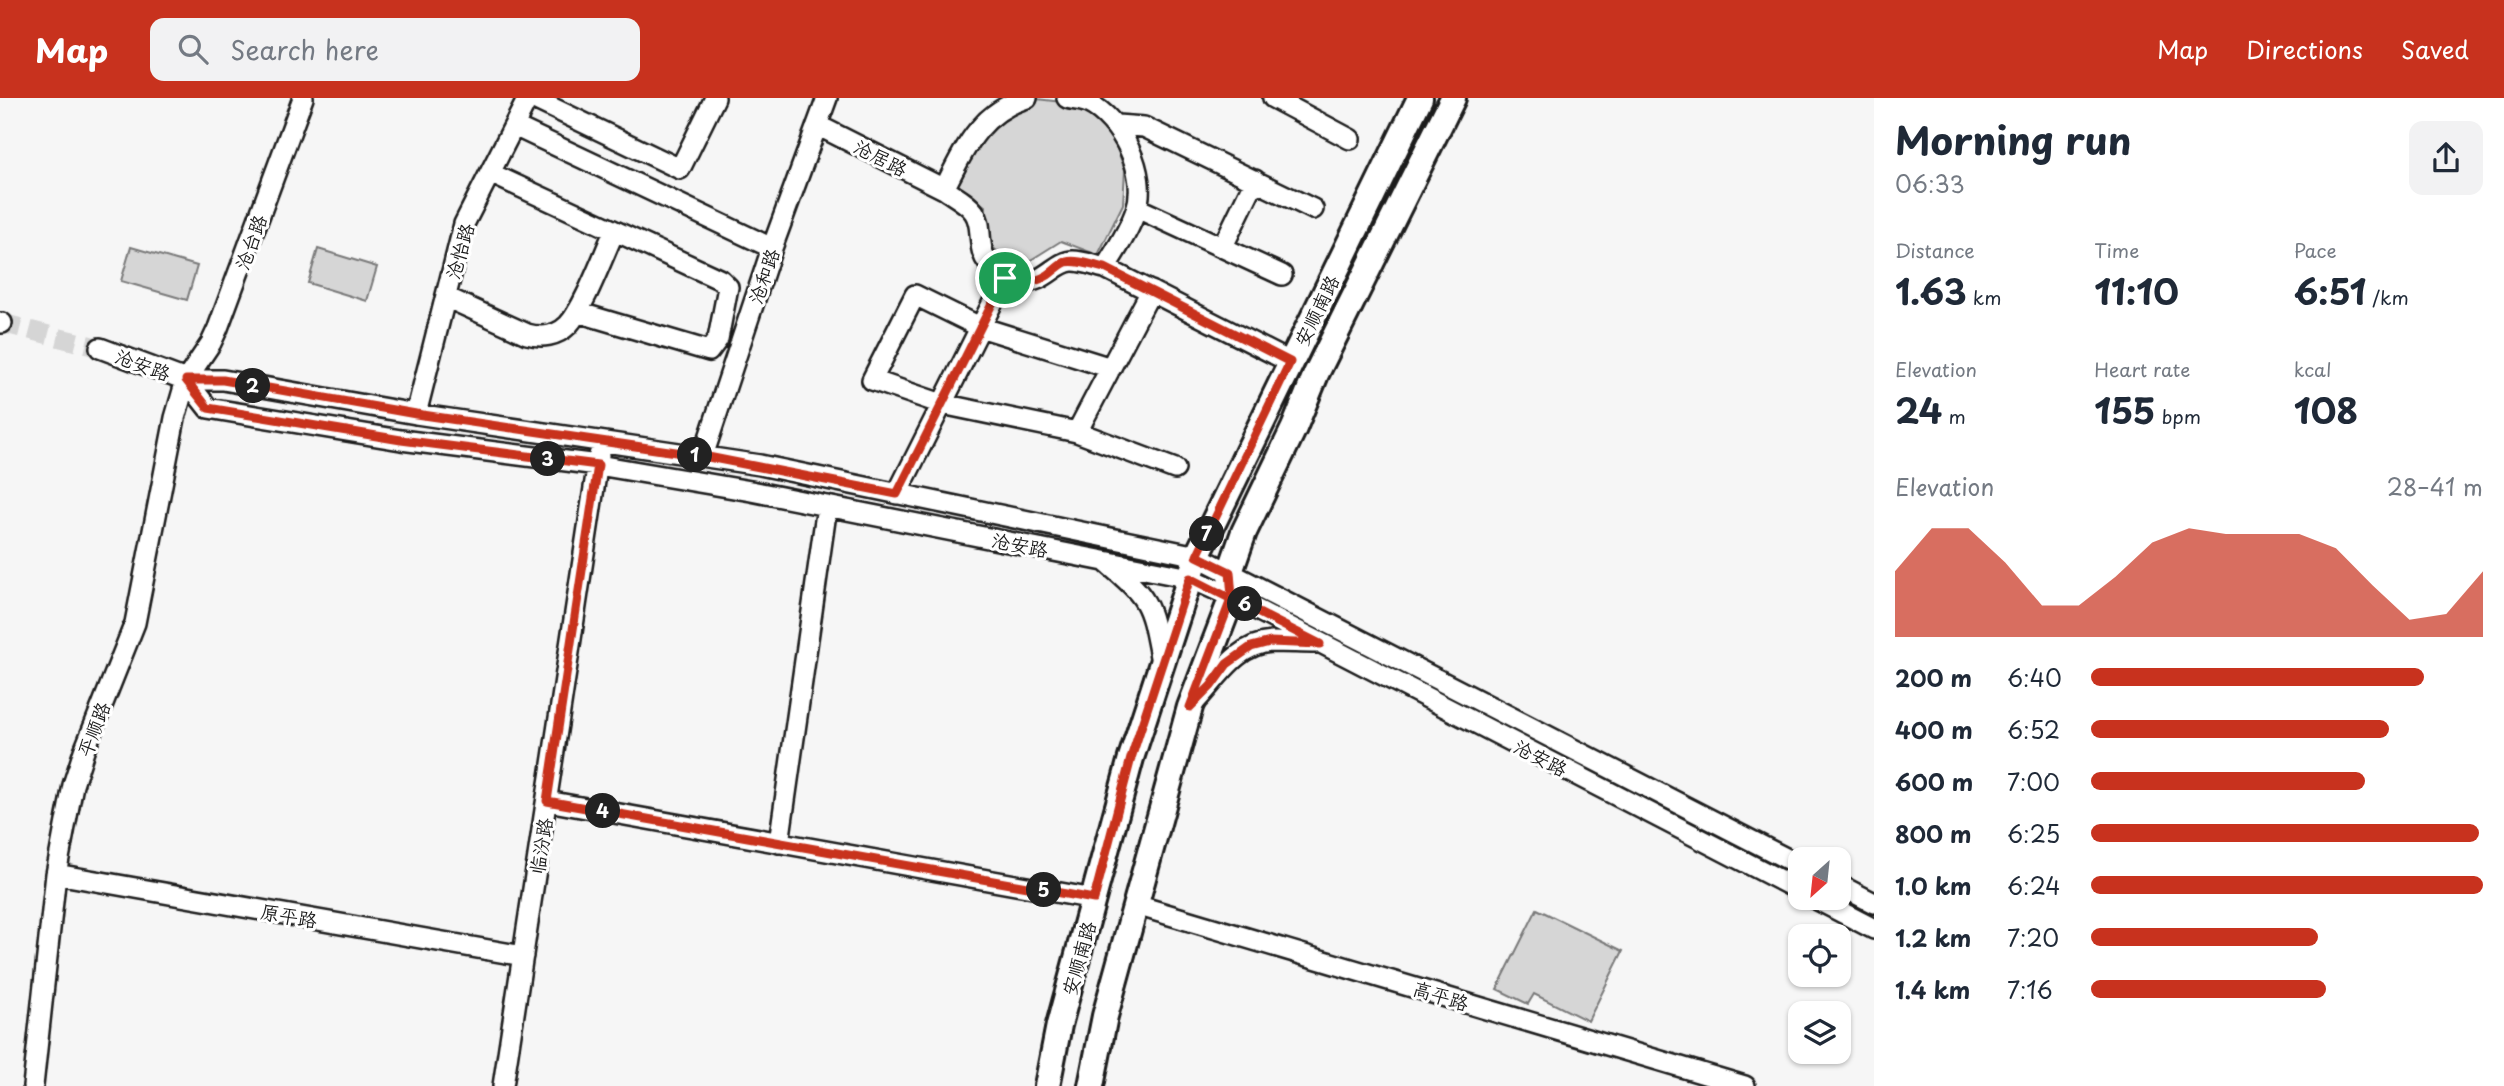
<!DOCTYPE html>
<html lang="en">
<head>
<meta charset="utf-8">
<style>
  body { margin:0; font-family:"Playpen Sans","LXGW WenKai TC",sans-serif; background:#f2f2f3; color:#1f2937; height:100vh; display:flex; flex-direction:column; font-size:26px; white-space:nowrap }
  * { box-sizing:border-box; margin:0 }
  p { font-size:23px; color:#747a83 }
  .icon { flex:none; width:38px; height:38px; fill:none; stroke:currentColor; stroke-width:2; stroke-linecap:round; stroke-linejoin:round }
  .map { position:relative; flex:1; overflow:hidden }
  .drawer { display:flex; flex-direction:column; background:#fff; width:630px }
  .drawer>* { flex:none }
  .needle { width:46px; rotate:207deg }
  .controls { position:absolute; left:1788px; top:749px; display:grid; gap:14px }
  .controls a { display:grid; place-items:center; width:63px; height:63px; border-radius:14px; background:#fff; box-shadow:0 2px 5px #0004; font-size:35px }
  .pin { position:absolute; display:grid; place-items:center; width:60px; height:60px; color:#fff; margin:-30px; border:4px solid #fff; border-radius:50%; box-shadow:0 2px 7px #0007 }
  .km { position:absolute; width:35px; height:35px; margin:-18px; border-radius:50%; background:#222; color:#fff; font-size:19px; line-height:35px; text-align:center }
  .round { display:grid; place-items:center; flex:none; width:74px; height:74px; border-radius:14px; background:#f2f2f3 }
  .summary { display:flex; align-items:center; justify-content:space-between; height:119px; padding:0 21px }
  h1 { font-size:38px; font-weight:700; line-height:52px }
  .metrics { display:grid; grid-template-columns:repeat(3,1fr); gap:10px; height:119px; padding:7px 21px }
  .metrics div { display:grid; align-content:center }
  .metrics b { font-size:35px; font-weight:700 }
  .metrics small { font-size:19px; font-weight:400 }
  .metrics p { font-size:19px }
  .chart { height:196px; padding:14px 21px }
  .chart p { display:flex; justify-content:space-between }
  .chart svg { width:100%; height:126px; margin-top:7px; fill:#c8321e; opacity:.7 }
  ul { padding:0 21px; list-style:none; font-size:23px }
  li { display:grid; grid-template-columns:112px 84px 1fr; align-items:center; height:52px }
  li i { height:18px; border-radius:9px; background:#c8321e }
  header { display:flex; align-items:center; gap:42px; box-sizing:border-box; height:98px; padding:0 35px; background:#c8321e; color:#fff }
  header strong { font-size:33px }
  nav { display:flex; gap:38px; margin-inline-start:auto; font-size:24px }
  .search { width:490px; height:63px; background:#f2f2f3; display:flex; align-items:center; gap:18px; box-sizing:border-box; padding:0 24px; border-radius:14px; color:#747a83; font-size:26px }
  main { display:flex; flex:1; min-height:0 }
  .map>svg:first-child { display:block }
</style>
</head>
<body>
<header>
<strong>Map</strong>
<div class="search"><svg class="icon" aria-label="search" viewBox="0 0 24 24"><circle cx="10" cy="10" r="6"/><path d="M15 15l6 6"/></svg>Search here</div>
<nav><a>Map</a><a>Directions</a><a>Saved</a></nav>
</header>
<main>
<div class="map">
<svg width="1874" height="988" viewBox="0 0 1874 988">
  <rect width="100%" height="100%" fill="#f6f6f6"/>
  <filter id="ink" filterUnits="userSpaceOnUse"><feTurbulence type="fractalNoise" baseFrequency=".0143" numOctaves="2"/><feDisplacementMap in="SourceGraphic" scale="14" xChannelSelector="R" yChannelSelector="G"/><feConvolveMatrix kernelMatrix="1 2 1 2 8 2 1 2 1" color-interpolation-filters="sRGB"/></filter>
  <g filter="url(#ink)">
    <path fill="#d6d6d6" stroke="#797979" stroke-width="2" d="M1037,1L1078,6L1109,30L1125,72L1123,106L1098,157L1061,143L1026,165L1003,159L985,142L986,109L957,86L982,34L1006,9Z
      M131,149L197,168L187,202L121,183Z
      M318,151L377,169L367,203L308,185Z
      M1537,811L1623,853L1588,923L1534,896L1528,906L1497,891Z"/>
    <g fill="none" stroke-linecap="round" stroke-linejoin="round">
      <path stroke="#d5d5d5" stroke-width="19" stroke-dasharray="19 10" stroke-linecap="butt" d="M2,225L100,250"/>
      <defs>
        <path id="minor" d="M532,0L680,71L715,0
          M1027,0C980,14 965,50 944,91C954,98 968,105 974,114C981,124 979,133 981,145C982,165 1000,182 1020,184C1046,186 1055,163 1073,163C1084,163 1095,168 1105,170C1116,152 1129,133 1136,112C1149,76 1121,21 1088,5C1082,2 1073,2 1067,0
          M1273,0L1350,41
          M817,27L944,91
          M1117,27L1144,29L1313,111
          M514,28L772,150
          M490,75L721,182L728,189L718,241L709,253L577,214
          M1137,110L1282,177
          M1223,148L1255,82
          M1105,170L1290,264
          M446,199L527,236C542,240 557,238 568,227C584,210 603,158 614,134
          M0,225H2
          M100,250L186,282H223L416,316L760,367L1197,458L1801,768
          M1111,270L980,229L915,197L872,282L942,306L1077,334L1175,371
          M186,282L208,310L401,342L598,367L751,393L1190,480L1232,499L1801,793
          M416,316L464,126L528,0
          M1077,334L1151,193
          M703,358L772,150L827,0
          M897,396L1005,180
          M1107,465C1152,503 1150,507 1161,564
          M1193,606C1217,582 1235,546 1272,544C1287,544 1302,545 1316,545
          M547,703L1094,801
          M779,745L827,408
          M56,776L523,858
          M1839,787L1874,805
          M1814,800L1874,831
          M1136,807L1745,988
          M33,988L56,776L73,687L84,653L135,525L175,320L186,282L211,245L218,230L303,0
          M503,988L599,357"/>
        <path id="major" d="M1047,988L1059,927L1131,660L1197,458L1420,0
          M1091,988L1105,918L1190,609L1232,499L1230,474L1244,434L1294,330L1316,276L1453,0"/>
      </defs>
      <use href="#minor" stroke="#1c1c1c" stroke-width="24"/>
      <use href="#major" stroke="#1c1c1c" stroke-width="30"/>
      <use href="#minor" stroke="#fff" stroke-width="19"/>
      <use href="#major" stroke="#fff" stroke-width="24"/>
    </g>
  </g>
  <g fill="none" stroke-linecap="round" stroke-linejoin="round" filter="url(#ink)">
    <defs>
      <path id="route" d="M1005,180L897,396L703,358L416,316L223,282H186L208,310L401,342L598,367L547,703L1094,801L1131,660L1190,480L1320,546L1270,544L1251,549L1227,566L1211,588L1190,609L1232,499L1230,474L1197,458L1290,264L1105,170C1094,168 1078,161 1066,164C1059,167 1054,173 1048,177C1034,186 1019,185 1005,180"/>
    </defs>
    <use href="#route" stroke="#fff" stroke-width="14"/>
    <use href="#route" stroke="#c8321e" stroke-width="9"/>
  </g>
  <g text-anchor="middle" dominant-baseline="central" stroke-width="6" stroke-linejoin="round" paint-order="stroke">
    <g font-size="19" fill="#1c1c1c" stroke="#fff">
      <text transform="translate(881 59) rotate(27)">沧居路</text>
      <text transform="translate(250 144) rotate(-70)">沧台路</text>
      <text transform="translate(459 153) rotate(-74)">沧怡路</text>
      <text transform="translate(763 178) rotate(-71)">沧和路</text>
      <text transform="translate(1316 212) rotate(-64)">安顺南路</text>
      <text transform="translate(143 266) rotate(20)">沧安路</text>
      <text transform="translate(1020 446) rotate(11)">沧安路</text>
      <text transform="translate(93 631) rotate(-69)">平顺路</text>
      <text transform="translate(1541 659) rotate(27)">沧安路</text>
      <text transform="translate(540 748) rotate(-81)">临汾路</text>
      <text transform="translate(289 817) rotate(10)">原平路</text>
      <text transform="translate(1078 860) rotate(-74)">安顺南路</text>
      <text transform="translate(1441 897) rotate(17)">高平路</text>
    </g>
  </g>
</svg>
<div class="controls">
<a><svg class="needle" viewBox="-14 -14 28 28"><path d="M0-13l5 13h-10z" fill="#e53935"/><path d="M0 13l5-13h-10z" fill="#747a83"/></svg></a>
<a><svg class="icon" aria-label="locate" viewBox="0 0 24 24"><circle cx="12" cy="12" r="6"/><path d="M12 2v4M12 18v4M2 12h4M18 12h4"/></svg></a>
<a><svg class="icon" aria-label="layers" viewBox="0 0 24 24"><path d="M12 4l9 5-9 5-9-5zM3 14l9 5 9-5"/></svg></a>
</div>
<div class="pin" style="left:1005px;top:180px;background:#1e9e55"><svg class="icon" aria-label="arrive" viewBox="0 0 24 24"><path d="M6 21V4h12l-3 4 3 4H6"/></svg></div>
<b class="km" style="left:695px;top:357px">1</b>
<b class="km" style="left:253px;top:288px">2</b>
<b class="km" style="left:548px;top:361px">3</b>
<b class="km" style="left:603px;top:713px">4</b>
<b class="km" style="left:1044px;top:792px">5</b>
<b class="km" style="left:1245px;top:506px">6</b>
<b class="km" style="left:1207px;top:436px">7</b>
</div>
<section class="drawer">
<div class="summary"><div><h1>Morning run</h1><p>06:33</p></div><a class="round"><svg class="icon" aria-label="share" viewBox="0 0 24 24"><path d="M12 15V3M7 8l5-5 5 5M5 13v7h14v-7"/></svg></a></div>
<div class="metrics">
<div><p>Distance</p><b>1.63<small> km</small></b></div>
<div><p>Time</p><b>11:10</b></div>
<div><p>Pace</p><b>6:51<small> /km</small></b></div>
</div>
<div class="metrics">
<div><p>Elevation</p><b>24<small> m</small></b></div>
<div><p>Heart rate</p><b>155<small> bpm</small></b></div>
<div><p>kcal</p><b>108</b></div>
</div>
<div class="chart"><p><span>Elevation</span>28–41 m</p>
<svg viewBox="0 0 160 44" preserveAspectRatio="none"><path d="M0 44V21L10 6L20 6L30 18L40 33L50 33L60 23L70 11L80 6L90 8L100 8L110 8L120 13L130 26L140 38L150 36L160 21V44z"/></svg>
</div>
<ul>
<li><b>200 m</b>6:40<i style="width:85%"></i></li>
<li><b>400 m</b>6:52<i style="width:76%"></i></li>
<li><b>600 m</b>7:00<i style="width:70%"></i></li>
<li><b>800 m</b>6:25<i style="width:99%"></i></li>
<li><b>1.0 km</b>6:24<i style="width:100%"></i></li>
<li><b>1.2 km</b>7:20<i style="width:58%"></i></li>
<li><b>1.4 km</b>7:16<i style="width:60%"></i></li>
</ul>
</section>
</main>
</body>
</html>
